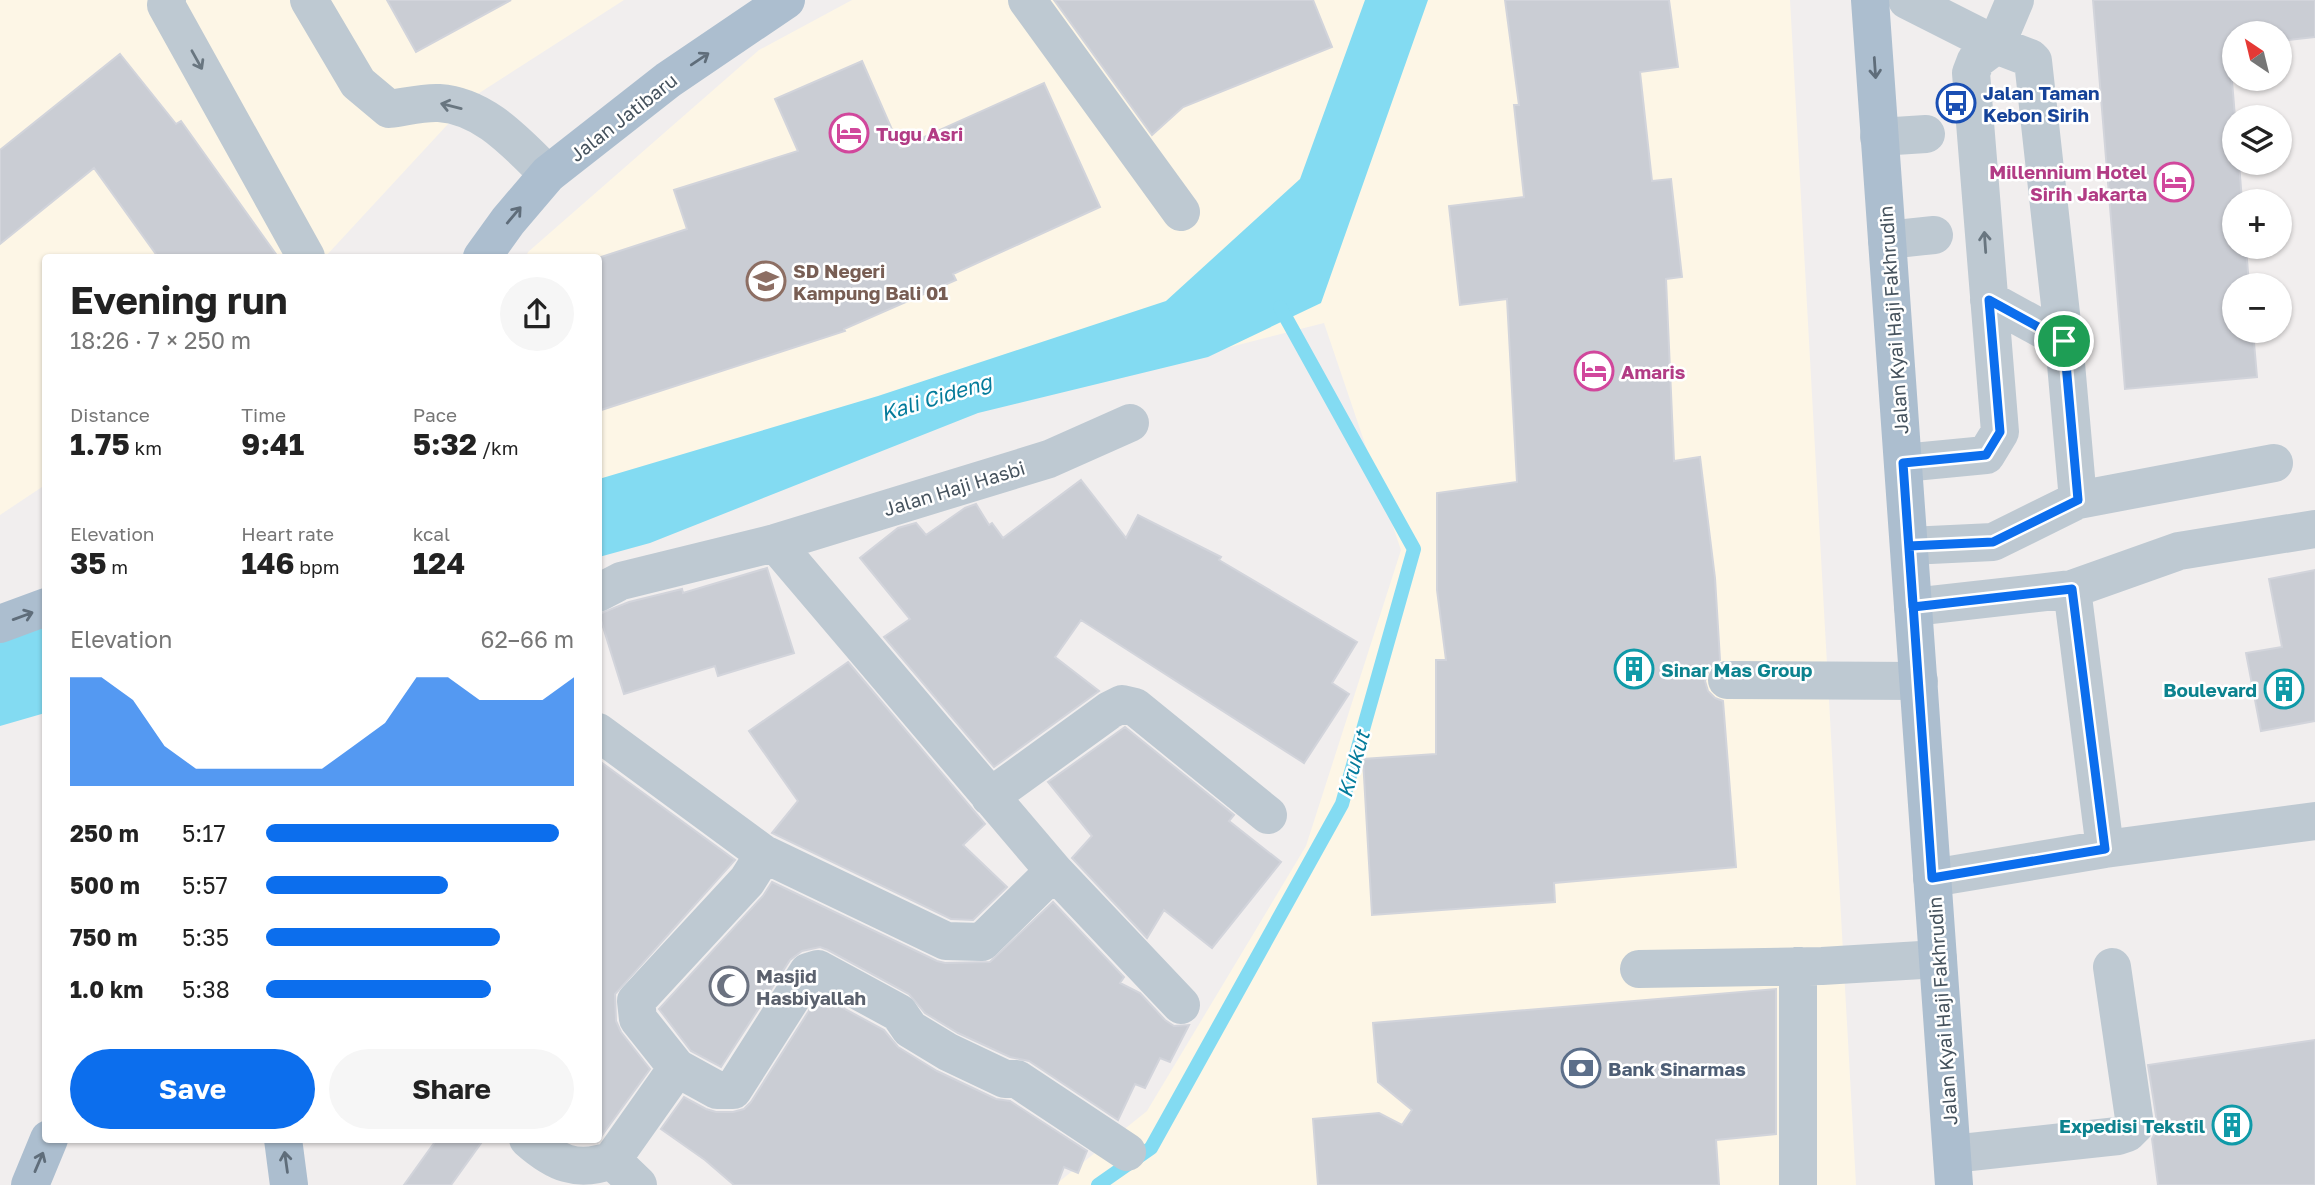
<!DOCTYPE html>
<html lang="en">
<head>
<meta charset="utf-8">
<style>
  body { margin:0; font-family:"Golos Text",sans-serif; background:#f6f6f6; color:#222; height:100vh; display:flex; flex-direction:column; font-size:26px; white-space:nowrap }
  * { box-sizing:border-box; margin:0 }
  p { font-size:23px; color:#767676 }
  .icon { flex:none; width:38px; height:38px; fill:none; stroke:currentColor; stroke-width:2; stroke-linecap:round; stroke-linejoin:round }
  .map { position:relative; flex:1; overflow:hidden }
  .panel { position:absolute; left:42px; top:254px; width:560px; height:889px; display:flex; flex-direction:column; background:#fff; border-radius:7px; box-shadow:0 2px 5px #0004 }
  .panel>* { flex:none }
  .needle { width:46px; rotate:325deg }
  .tools { position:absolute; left:2222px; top:21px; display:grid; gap:14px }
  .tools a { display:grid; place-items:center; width:70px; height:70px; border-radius:50%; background:#fff; box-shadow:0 2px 5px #0004; font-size:35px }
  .pin { position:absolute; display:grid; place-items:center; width:60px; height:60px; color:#fff; margin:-30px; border:4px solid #fff; border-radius:50%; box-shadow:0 2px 7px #0007 }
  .round { display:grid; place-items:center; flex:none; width:74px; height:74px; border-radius:37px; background:#f6f6f6 }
  .headline { display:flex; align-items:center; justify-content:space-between; height:119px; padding:0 28px }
  h1 { font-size:38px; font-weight:700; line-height:52px }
  .figures { display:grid; grid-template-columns:repeat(3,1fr); gap:10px; height:119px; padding:7px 28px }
  .figures div { display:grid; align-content:center }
  .figures b { font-size:30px; font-weight:700 }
  .figures small { font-size:19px; font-weight:400 }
  .figures p { font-size:19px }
  .chart { height:196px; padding:14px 28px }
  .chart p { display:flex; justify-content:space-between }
  .chart svg { width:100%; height:126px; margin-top:7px; fill:#0c6eed; opacity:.7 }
  .cta { display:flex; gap:14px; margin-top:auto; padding:14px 28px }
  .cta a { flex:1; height:80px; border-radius:42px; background:#0c6eed; color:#fff; font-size:28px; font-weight:700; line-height:80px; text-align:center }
  .cta a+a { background:#f6f6f6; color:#222 }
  ul { padding:0 28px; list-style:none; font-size:23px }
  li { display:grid; grid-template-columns:112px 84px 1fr; align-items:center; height:52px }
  li i { height:18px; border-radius:9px; background:#0c6eed }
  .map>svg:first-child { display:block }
</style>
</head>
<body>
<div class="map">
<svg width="2315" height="1185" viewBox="0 0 2315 1185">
  <rect width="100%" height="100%" fill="#f1eeee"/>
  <path fill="#fdf6e6" d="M0,0H624L473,97L325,257H46L45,485L0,515Z
    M852,0H1790L1856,1185H1055L1147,1111L1306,846L1401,550L1324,323L599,509L598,257H526L528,252L759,50Z"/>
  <path fill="#83dbf2" d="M1365,0H1428L1321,303L1208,357L978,413L650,543L599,557V479L878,396L1166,301L1300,179Z
    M45,625V713L0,726V636Z"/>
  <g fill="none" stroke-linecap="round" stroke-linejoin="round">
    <path stroke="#83dbf2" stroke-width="14" d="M1098,1185L1151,1148L1342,804L1414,549L1280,307"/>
  </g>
  <path fill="#cacdd4" stroke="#d2d4db" stroke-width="2" d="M387,0H511L416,52Z
    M1054,0H1313L1332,47L1183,107L1152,135Z
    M1505,0H1669L1678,67L1640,72L1652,181L1671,179L1682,277L1666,279L1674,461L1700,457L1715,578L1720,660L1709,668L1705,681L1708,691L1715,698L1723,701L1736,867L1554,883L1555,902L1372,915L1363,759L1436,754V660H1446L1437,590V493L1517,482L1507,299L1460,305L1449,206L1524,197L1514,105H1519Z
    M2093,0H2315V37L2280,41V33H2235V45H2229L2235,117V163H2239L2242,201H2235V247H2246L2249,285H2235V331H2253L2257,377L2125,389Z
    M120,54L176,124L181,121L278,257H158L94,168L0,244V150Z
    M862,61L900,148L1044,83L1100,207L953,274L956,280L844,329L845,331L598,411V258L687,229L674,190L798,151L775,99Z
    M1081,480L1126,538L1138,515L1221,557L1219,560L1357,642L1332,683L1349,694L1304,763L1081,620L1055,657L1099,691L994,767L884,637L910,619L860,558L898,528L916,523L926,535L965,508L976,504L989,525L992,523L1003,538Z
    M767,568L794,653L718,676L715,666L624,694L599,614L629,602L682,589L683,593Z
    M2315,570V721L2261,731L2246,653L2282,647L2269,579Z
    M848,662L985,824L963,845L1007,887L973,920L951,919L772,833L798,801L749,731Z
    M1125,727L1234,815L1229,821L1281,862L1212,948L1164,910L1147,938L1072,858L1092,836L1048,782Z
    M598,760L735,860L615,994L616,1021L621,1032L650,1069L598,1141Z
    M772,882L937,961L945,963L990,962L1053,902L1124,977L1120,983L1140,993L1165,1020L1174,1026L1189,1025L1170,1062L1160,1058L1145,1088L1135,1084L1118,1120L1029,1061L1010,1057L958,1033L925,1013L909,994L828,950L820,947L802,951L790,960L721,1067L691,1051L659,1009L763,896Z
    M1776,989V1134L1716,1140L1719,1185H1318L1313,1119L1379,1113L1402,1125L1412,1110L1378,1082L1373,1023Z
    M819,995L884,1030L898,1047L937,1071L996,1099L1010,1101L1087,1151L1078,1173L1064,1167L1057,1185H734L705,1160L661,1129L684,1097L706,1109L716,1112H733L744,1109L751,1102Z
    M2315,1040V1185H2158L2152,1139L2156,1131L2157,1122L2148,1065Z
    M437,1139H484L451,1185H404Z"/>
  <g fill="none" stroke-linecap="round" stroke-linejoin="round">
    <path stroke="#bec9d2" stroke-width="38" d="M167,0L166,5L306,257
      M309,0L358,83L389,109C405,107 424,102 439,103C485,106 517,144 548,174
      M1027,0L1181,212
      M1907,0L1996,45L2015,0
      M1879,137L1926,134
      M1887,240L1934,235
      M1989,300L2064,341
      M1903,463L1986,455L2000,432L1971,73L1976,60L1996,45L2030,58L2033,61L2064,341L2078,500
      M775,543L1054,871L1181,1005
      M1909,546L1993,542L2078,500L2274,463
      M598,593L621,581L775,543L1049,459L1130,423
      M1913,607L2072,589
      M1727,680L1919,681
      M598,732L764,854L946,941L982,942L1054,871
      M990,797L1110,710L1122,704L1135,707L1268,815
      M2105,849L2072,589L2179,551L2315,529
      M764,854L747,881L636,1001L638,1019L677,1068L717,1090H733L808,972L818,969L899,1013L910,1029L948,1052L1005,1079H1017L1127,1152
      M1932,878L2105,849L2315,821
      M1639,969L1822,966L1938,959
      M528,1139C555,1163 577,1173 612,1160L677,1068
      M1952,1154L2118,1136L2127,1133L2135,1125L2112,967
      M612,1160L638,1185
      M1798,1185V966"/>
    <path stroke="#acbecf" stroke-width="38" d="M1870,0L1954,1185
      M482,257L508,221L548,174L668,80L786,0
      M0,624L46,607
      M283,1139L289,1185
      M30,1185L49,1139"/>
  </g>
  <defs><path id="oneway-shaft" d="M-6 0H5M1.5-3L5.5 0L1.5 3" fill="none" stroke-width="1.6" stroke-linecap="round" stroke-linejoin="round" transform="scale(1.75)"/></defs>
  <g stroke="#5f6d7a">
    <use href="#oneway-shaft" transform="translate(700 59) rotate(-34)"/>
    <use href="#oneway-shaft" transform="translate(1875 68) rotate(86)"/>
    <use href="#oneway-shaft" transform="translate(514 215) rotate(-50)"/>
    <use href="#oneway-shaft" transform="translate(23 616) rotate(-20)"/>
    <use href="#oneway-shaft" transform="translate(39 1162) rotate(-67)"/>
    <use href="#oneway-shaft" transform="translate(286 1162) rotate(-98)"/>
  </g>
  <g stroke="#697680">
    <use href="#oneway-shaft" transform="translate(197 60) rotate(61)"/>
    <use href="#oneway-shaft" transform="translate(451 106) rotate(-166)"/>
    <use href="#oneway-shaft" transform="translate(1985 242) rotate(-94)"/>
  </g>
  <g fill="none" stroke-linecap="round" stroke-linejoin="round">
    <defs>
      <path id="route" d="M2064,341L2078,500L1993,542L1909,546L1932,878L2105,849L2072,589L1913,607L1903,463L1986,455L2000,432L1989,300L2064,341"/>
    </defs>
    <use href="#route" stroke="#fff" stroke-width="14"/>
    <use href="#route" stroke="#0c6eed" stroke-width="9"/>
  </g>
  <defs>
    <symbol id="bus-ring" viewBox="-11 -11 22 22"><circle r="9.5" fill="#fff" stroke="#1a4fb4" stroke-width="1.5"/><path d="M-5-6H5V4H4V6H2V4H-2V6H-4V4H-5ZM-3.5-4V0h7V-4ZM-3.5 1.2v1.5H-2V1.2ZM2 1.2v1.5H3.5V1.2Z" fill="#1a4fb4"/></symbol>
    <symbol id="hotel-ring" viewBox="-11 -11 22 22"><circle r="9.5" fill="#fff" stroke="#d1479c" stroke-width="1.5"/><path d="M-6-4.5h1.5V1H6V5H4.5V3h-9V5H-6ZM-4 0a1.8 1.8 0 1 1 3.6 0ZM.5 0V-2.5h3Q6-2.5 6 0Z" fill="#d1479c"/></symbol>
    <symbol id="school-ring" viewBox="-11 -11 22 22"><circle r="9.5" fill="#fff" stroke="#8d6e63" stroke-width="1.5"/><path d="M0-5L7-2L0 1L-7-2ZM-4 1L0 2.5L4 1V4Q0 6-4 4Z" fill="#8d6e63"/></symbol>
    <symbol id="building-ring" viewBox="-11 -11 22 22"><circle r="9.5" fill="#fff" stroke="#0f9aa8" stroke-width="1.5"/><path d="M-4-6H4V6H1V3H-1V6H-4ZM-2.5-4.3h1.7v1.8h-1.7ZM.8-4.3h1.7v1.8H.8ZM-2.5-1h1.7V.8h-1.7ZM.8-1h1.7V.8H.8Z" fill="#0f9aa8"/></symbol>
    <symbol id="mosque-ring" viewBox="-11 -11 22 22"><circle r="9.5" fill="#fff" stroke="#6b7280" stroke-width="1.5"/><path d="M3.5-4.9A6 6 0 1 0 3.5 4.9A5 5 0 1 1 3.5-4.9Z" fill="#6b7280"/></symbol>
    <symbol id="bank-ring" viewBox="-11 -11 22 22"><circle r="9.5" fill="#fff" stroke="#5c6f8a" stroke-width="1.5"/><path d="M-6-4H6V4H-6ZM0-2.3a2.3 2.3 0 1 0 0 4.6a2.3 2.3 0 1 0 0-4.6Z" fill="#5c6f8a"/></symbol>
  </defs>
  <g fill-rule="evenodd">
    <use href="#bus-ring" x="1934" y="81" width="44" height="44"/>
    <use href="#hotel-ring" x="827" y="111" width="44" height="44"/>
    <use href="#hotel-ring" x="2152" y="160" width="44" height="44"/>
    <use href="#school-ring" x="744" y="259" width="44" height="44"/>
    <use href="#hotel-ring" x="1572" y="349" width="44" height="44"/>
    <use href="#building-ring" x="1612" y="647" width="44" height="44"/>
    <use href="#building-ring" x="2262" y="667" width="44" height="44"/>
    <use href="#mosque-ring" x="707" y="964" width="44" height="44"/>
    <use href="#bank-ring" x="1559" y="1046" width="44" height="44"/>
    <use href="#building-ring" x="2210" y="1103" width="44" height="44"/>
  </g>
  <g text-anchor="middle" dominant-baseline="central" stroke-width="5" stroke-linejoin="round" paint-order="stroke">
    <g font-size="19" font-weight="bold" fill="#164399" stroke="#fff" text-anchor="start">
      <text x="1983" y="92">Jalan Taman<tspan x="1983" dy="22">Kebon Sirih</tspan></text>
    </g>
    <g font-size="19" fill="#45525d" stroke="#fff">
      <text transform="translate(623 117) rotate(-38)">Jalan Jatibaru</text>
      <text transform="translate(1893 320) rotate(-94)">Jalan Kyai Haji Fakhrudin</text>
      <text transform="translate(954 488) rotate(-17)">Jalan Haji Hasbi</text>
      <text transform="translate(1942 1011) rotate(-94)">Jalan Kyai Haji Fakhrudin</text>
    </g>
    <g font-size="19" font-weight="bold" fill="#b23c85" stroke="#fff" text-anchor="start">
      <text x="876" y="133">Tugu Asri</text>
      <text x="2147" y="171" text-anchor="end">Millennium Hotel<tspan x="2147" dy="22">Sirih Jakarta</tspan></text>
      <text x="1621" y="371">Amaris</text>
    </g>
    <g font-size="19" font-weight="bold" fill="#785e54" stroke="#fff" text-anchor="start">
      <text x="793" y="270">SD Negeri<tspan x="793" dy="22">Kampung Bali 01</tspan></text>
    </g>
    <g font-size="19" font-weight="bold" fill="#0d838f" stroke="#fff" text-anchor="end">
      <text x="1661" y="669" text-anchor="start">Sinar Mas Group</text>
      <text x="2257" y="689">Boulevard</text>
      <text x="2205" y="1125">Expedisi Tekstil</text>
    </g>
    <g font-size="19" font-weight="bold" fill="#5b616d" stroke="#fff" text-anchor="start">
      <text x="756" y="975">Masjid<tspan x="756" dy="22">Hasbiyallah</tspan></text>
    </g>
    <g font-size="19" font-weight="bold" fill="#4e5e75" stroke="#fff" text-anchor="start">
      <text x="1608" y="1068">Bank Sinarmas</text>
    </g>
    <g font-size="21" font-style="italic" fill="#047b9b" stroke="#fff">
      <text transform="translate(936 397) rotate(-17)">Kali Cideng</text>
      <text transform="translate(1353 764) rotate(-74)">Krukut</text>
    </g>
  </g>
</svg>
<div class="tools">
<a><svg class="needle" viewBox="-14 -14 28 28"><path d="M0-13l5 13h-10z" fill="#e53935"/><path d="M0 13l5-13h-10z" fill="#767676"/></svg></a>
<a><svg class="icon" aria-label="layers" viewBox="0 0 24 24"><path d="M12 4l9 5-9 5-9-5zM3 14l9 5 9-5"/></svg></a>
<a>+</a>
<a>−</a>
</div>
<div class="pin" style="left:2064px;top:341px;background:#1e9e55"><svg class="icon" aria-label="arrive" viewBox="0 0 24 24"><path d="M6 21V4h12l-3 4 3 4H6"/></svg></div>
<section class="panel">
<div class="headline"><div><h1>Evening run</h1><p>18:26 · 7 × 250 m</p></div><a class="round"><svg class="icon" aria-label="share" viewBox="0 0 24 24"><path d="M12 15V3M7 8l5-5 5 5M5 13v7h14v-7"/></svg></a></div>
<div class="figures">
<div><p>Distance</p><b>1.75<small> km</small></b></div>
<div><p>Time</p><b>9:41</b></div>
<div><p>Pace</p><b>5:32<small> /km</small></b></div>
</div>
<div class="figures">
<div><p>Elevation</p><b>35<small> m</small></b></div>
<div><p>Heart rate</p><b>146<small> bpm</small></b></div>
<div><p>kcal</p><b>124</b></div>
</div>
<div class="chart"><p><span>Elevation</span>62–66 m</p>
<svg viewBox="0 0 160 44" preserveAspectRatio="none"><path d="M0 44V6L10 6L20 14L30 30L40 38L50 38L60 38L70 38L80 38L90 30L100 22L110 6L120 6L130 14L140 14L150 14L160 6V44z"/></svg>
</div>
<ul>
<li><b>250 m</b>5:17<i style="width:95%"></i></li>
<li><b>500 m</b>5:57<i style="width:59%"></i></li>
<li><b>750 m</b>5:35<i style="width:76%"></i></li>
<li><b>1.0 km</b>5:38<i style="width:73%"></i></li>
</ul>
<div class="cta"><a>Save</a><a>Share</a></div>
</section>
</div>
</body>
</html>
